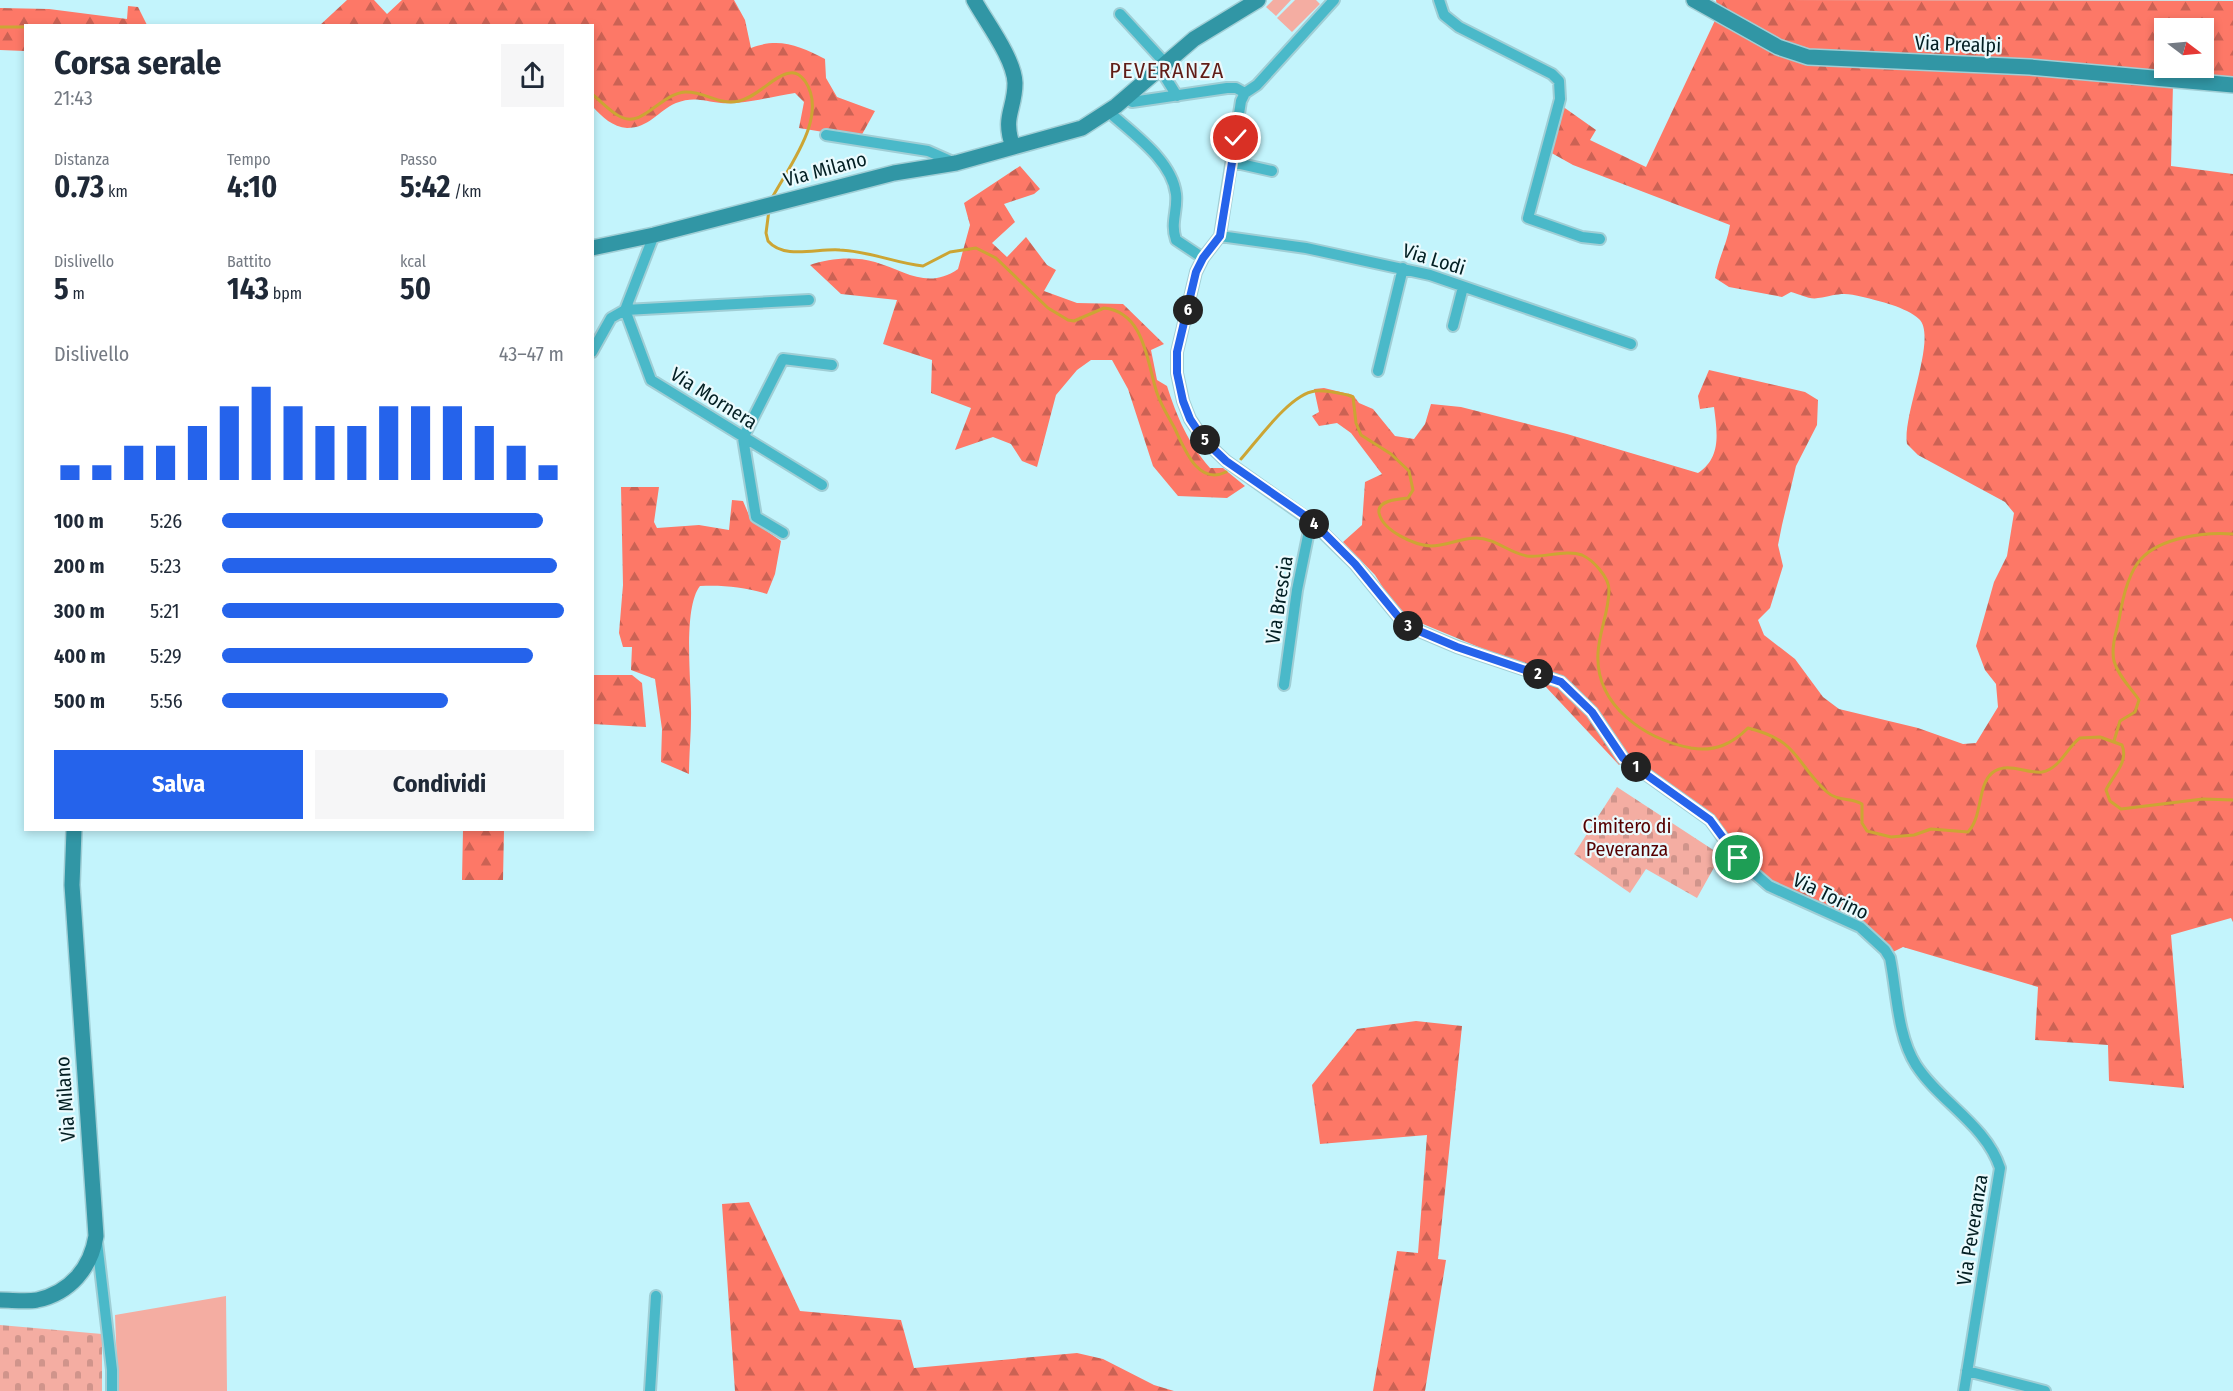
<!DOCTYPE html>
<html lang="it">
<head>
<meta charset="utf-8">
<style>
  body { margin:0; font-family:"Fira Sans Condensed",sans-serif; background:#f6f6f7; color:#1f2937; height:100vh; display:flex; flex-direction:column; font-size:22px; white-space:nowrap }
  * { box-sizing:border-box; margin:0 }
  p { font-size:20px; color:#747a83 }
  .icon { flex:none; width:33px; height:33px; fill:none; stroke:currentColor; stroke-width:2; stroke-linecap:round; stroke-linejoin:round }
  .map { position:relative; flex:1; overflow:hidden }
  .panel { position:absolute; left:24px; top:24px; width:570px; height:807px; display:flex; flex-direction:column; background:#fff; border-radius:0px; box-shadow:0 3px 9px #0003 }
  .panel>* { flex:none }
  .needle { width:39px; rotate:106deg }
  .buttons { position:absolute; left:2154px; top:18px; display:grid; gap:12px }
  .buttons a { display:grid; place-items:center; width:60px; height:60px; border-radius:0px; background:#fff; box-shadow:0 3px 9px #0003; font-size:30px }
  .pin { position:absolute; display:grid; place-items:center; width:51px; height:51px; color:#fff; margin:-26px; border:3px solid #fff; border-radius:50%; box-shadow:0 2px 6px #0007 }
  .km { position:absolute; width:30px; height:30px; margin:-15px; border-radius:50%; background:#222; color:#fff; font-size:16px; line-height:30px; text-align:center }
  .round { display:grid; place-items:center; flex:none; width:63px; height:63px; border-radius:0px; background:#f6f6f7 }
  .overview { display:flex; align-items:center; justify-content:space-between; height:102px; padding:0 30px }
  h1 { font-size:33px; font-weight:700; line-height:45px }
  .stats { display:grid; grid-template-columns:repeat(3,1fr); gap:9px; height:102px; padding:6px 30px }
  .stats div { display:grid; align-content:center }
  .stats b { font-size:30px; font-weight:700 }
  .stats small { font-size:16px; font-weight:400 }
  .stats p { font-size:16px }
  .chart { height:168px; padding:12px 30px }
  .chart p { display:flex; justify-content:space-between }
  .chart svg { width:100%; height:108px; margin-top:6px; stroke:#2563eb; stroke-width:6 }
  .cta { display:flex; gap:12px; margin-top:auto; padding:12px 30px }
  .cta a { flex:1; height:69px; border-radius:0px; background:#2563eb; color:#fff; font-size:24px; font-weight:700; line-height:69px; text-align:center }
  .cta a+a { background:#f6f6f7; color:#1f2937 }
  ul { padding:0 30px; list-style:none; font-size:20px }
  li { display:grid; grid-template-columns:96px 72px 1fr; align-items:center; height:45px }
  li i { height:15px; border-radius:8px; background:#2563eb }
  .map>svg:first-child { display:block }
</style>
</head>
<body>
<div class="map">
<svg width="2233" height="1391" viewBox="0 0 2233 1391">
  <defs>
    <pattern id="forest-firs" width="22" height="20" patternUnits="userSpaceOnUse" patternTransform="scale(1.5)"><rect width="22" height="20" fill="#fd7867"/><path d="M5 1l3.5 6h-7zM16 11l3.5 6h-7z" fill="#cb6254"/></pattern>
    <pattern id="cemetery-stones" width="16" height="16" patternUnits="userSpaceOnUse" patternTransform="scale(1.5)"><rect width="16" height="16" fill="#f4ada2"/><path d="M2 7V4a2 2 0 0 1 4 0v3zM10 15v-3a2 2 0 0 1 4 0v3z" fill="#d0948b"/></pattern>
  </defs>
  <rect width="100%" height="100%" fill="#c3f4fc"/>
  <path fill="url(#forest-firs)" fill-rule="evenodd" d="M347,0H374L387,14L402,0H734L745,20L751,48C779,37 800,46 825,59L826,78L837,97L875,111L860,138L799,128L804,102L795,93C774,96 741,105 721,103C704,101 693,96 676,103C658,111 649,128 627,128C613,127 602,117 593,107L592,26H319Z
    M1716,0L2233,1V80L2173,84L2171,166L2233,174V922L2231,918L2171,935L2184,1088L2109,1081L2108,1045L2035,1040L2038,987L1903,947L1891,953L1873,934L1774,884L1745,860L1718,820L1629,756L1619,765L1546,687L1548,676L1411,619L1390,599L1375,575L1343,542L1362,525L1365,482L1382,474L1351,433L1337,423L1319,426L1312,416L1319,412L1314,389L1324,388L1353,395L1359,403L1373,409L1395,436L1414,439L1425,424L1431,404L1461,407L1567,434L1698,473C1722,457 1717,432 1714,407L1700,409L1698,396L1709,370L1805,392L1818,400L1817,425L1796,466L1782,525L1778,545L1783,566L1770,608L1758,620L1764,635L1795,659L1823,697L1839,709L1918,728L1963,744L1976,743L1998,707L1996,684L1985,670L1976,646L1994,582L2007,556L2014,513L2005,502L1918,455L1907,444C1902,415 1938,337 1919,319C1906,307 1879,301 1863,297C1842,291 1837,295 1818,298C1810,300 1799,294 1791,292L1782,297L1729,287L1715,278C1718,259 1727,244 1730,225L1573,165L1548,151L1562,106L1596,130L1590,140L1646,167L1718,14ZM2164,28H2204V68H2164Z
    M128,6L138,7L147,25L26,26L25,51L0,50V8L49,9L127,19Z
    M1020,166L1040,189L1034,194L1004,204L1015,222L992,243L1007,257L1026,237L1047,265L1056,270L1044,291L1077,303L1123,304L1164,344L1151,350L1157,380L1167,386C1177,417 1188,443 1210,468H1223L1245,486L1227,498L1178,496L1153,466L1128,389L1112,360H1091L1077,370L1056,395L1037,467L1022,461L1011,444L993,437L955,450L971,408L931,393L932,360L883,344L897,300L841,294L810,265C829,258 855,256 875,262C905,271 928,290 958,269L970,225L964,203Z
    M621,487H659L654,522L657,528L699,525L729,530L732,500L743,501L751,520L781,541L775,574L767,594C744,587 724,585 700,586C682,609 692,687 691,718C691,737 689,755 689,774L661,762L662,729L655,679L631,670L632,647H623L619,633L623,585Z
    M592,675H632L642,683L646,727L593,724Z
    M463,830H504L503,880H462Z
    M1416,1021L1462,1026L1438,1259L1446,1260L1425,1391H1373L1397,1251L1418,1253L1427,1135L1320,1144L1312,1085L1357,1029Z
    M749,1202L800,1311L901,1320L914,1368L1077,1353L1103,1359L1154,1385L1174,1391H735L722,1204Z"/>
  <path fill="url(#cemetery-stones)" d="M1617,787L1721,855L1697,898L1646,869L1630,893L1574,854Z
    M0,1325L102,1334V1391H0Z"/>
  <path fill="#f4ada2" d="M1273,0H1291L1276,16L1266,7Z
    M1295,0H1316L1320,4L1292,32L1277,18Z
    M226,1296L227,1391H118L115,1315Z"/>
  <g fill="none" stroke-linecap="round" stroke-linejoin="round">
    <path stroke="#cca534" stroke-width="3" d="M0,27H26
      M592,94C601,101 610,112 621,117C643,128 660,94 685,92C705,91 719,106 739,101C758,97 774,75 790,73C797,72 801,76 805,81C829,116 789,166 772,198
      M769,210L766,233L768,241C784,260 818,248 840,250C869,251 895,263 923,266L950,252L976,248L996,258L1048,308L1068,320L1074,321L1104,308C1145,312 1147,363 1157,393C1161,405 1168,416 1174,427C1184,447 1197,486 1226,472
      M1241,459C1258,440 1290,394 1315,391C1325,390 1338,393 1348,395L1353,397L1356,423L1361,435L1391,454L1409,471L1413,490L1408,498C1399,499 1377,500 1379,513C1383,531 1414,545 1431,546C1446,546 1461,538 1476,538C1495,538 1509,553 1527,556C1544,558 1566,549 1582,555C1593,560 1609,577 1609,590C1609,611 1599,632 1598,653C1595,706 1645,739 1691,748C1715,752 1732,744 1748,728C1800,741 1794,762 1827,792C1838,802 1851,797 1862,804V823L1867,831L1891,837L1914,835L1931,829L1968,832C1983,816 1977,786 1992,773C2007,761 2026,774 2042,772C2060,769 2067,747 2080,738L2100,737L2122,745C2129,762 2113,775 2106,790L2110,801L2121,809L2203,799L2233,800
      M2114,741L2120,721L2135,712L2139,700C2131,688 2118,676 2114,661C2111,648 2116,632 2119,620C2122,601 2128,573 2141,559C2161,537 2205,532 2233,534"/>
    <defs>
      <path id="street" d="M1334,0L1257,85L1245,93L1241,101L1220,236L1203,258L1196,272L1177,352V373L1183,401L1190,419L1204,440L1226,461L1311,521L1355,564L1405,625L1457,647L1561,682L1592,712L1623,758L1710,820L1738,859L1769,886L1860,927L1885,950L1890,958C1897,992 1897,1035 1916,1065C1940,1102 1986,1125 2000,1168L1964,1391
        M1439,0L1444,15L1459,27L1552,74L1559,81L1560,99L1528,218L1582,237L1600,239
        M1120,14L1165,63
        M1159,67L1177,96
        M1126,97L1132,102L1227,88H1236L1245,93
        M1109,112C1132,133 1172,160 1176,194C1178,210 1170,223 1176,240L1203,258
        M826,135L928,151L955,163
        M1232,162L1272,171
        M1220,236L1306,248L1430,275L1631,344
        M625,310L651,380L822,485
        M625,310L654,235
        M1453,326L1463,287
        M592,352L611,318L625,310L809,300
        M1378,371L1403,268
        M783,533L756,517L743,438L783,359L832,365
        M1284,685L1297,590L1311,521
        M97,1242L112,1370V1391
        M1967,1371L2045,1391
        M650,1391L656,1296"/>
      <path id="secondary" d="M974,0C986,22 1014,58 1015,83C1015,110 1002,116 1013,147
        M1694,0L1778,47L1808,57L2030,67L2233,85
        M592,248L654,235L894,173L956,163L1082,128L1116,106L1194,39L1258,0
        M0,1300C12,1300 26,1302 37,1300C70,1293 91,1268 96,1236L72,885L74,830"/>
    </defs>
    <use href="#street" stroke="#a0ced5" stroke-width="14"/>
    <use href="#secondary" stroke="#a0ced5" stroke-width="18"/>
    <use href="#street" stroke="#4ab9c9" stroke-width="10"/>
    <use href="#secondary" stroke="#3196a5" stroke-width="15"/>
  </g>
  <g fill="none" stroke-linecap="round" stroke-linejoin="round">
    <defs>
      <path id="route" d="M1236,138L1220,236L1203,258L1196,272L1177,352V373L1183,401L1190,419L1204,440L1226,461L1311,520L1355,564L1405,625L1457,647L1561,682L1592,712L1623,758L1710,820L1738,858"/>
    </defs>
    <use href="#route" stroke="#fff" stroke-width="12"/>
    <use href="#route" stroke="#2563eb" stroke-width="8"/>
  </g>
  <g text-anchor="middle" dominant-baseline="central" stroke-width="4.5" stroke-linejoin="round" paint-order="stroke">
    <g font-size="20" fill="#031f23" stroke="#eafafd">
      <text transform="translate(1958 44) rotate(2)">Via Prealpi</text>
      <text transform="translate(825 169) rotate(-15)">Via Milano</text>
      <text transform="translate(1434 259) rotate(17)">Via Lodi</text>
      <text transform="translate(714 398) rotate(32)">Via Mornera</text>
      <text transform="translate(1279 600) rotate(-81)">Via Brescia</text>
      <text transform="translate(1831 896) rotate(26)">Via Torino</text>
      <text transform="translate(65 1099) rotate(-94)">Via Milano</text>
      <text transform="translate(1972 1230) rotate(-81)">Via Peveranza</text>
    </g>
    <g font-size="20" fill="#560000" stroke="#eafafd">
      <text x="1627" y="826">Cimitero di<tspan x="1627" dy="23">Peveranza</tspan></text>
    </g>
    <g font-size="22" letter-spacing="1.5" fill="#611d17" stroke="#eafafd">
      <text x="1167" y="70">PEVERANZA</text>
    </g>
  </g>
</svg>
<div class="buttons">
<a><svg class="needle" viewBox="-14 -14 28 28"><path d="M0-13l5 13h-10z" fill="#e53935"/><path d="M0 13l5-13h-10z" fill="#747a83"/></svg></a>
</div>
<div class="pin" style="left:1738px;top:858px;background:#1e9e55"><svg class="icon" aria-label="arrive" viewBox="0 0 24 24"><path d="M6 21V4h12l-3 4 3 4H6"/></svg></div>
<div class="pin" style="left:1236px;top:138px;background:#d93025"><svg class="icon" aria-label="check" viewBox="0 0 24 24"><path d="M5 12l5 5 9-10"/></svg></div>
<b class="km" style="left:1636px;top:767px">1</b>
<b class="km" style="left:1538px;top:674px">2</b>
<b class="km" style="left:1408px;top:626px">3</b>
<b class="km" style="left:1314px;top:524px">4</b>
<b class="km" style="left:1205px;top:440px">5</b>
<b class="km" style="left:1188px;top:310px">6</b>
<section class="panel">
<div class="overview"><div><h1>Corsa serale</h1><p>21:43</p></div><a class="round"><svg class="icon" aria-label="share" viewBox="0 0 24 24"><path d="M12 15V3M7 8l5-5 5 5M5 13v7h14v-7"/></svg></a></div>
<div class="stats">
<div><p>Distanza</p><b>0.73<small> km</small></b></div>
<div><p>Tempo</p><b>4:10</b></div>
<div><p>Passo</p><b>5:42<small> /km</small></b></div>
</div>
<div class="stats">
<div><p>Dislivello</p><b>5<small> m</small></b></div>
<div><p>Battito</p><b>143<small> bpm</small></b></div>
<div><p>kcal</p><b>50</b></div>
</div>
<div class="chart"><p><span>Dislivello</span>43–47 m</p>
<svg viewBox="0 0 160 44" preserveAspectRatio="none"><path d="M5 44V38M15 44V38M25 44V30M35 44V30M45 44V22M55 44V14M65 44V6M75 44V14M85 44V22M95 44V22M105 44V14M115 44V14M125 44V14M135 44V22M145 44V30M155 44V38"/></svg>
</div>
<ul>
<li><b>100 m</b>5:26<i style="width:94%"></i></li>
<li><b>200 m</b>5:23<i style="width:98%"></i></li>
<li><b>300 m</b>5:21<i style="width:100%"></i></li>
<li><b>400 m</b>5:29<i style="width:91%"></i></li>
<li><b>500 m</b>5:56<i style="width:66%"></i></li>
</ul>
<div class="cta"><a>Salva</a><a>Condividi</a></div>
</section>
</div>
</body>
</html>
